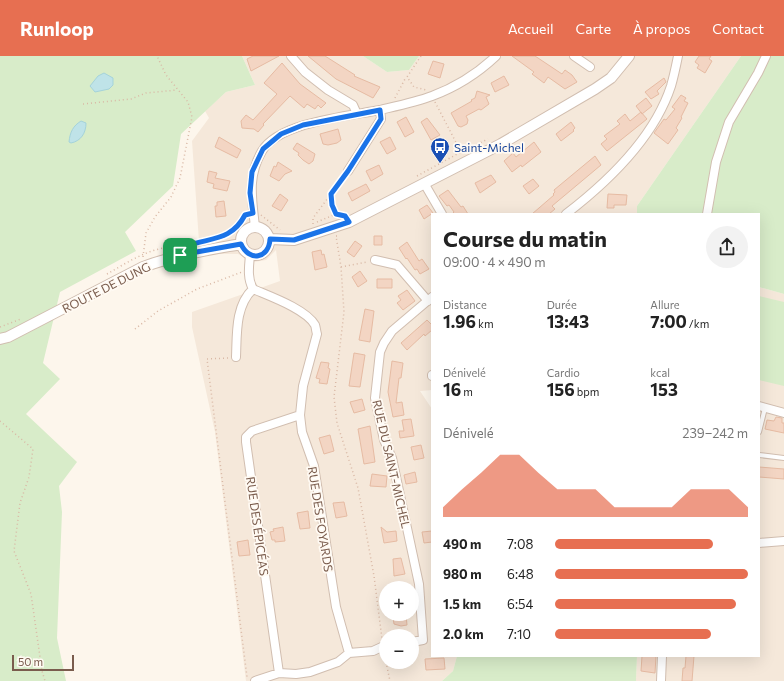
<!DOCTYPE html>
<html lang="fr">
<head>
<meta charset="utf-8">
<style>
  body { margin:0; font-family:Commissioner,sans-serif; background:#f2f2f2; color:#222; height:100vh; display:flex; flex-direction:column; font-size:15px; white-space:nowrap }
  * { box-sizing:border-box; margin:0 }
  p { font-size:13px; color:#767676 }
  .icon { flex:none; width:22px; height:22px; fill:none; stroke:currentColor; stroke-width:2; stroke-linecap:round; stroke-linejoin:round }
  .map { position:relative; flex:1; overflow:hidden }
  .drawer { position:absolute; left:431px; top:157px; width:329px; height:444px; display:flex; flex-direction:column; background:#fff; border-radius:0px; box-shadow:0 4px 16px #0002 }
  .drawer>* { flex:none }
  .controls { position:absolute; left:379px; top:525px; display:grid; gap:8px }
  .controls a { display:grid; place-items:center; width:40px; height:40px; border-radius:50%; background:#fff; box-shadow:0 4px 16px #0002; font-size:20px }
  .scale { position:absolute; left:12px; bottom:10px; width:62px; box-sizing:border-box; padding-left:4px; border:2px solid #7a5c4d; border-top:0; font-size:11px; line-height:14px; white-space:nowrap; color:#7a5c4d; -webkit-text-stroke:3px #fffaf3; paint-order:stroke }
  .pin { position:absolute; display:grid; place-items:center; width:34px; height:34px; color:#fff; margin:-17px; border-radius:8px; box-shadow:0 2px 6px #0006 }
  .round { display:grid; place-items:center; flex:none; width:42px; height:42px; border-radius:21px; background:#f2f2f2 }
  .head { display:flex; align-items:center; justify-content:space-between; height:68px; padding:0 12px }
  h1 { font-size:22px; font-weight:700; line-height:30px }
  .figures { display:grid; grid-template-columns:repeat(3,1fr); gap:6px; height:68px; padding:4px 12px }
  .figures div { display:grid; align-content:center }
  .figures b { font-size:17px; font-weight:700 }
  .figures small { font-size:11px; font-weight:400 }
  .figures p { font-size:11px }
  .chart { height:112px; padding:8px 12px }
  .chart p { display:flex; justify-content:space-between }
  .chart svg { width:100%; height:72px; margin-top:4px; fill:#e76f51; opacity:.7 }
  ul { padding:0 12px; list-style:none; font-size:13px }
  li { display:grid; grid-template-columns:64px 48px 1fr; align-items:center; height:30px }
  li i { height:10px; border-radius:5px; background:#e76f51 }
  header { display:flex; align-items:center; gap:24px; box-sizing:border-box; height:56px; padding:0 20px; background:#e76f51; color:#fff }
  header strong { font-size:19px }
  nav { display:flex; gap:22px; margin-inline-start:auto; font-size:14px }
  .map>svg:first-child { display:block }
</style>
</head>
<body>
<header>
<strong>Runloop</strong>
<nav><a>Accueil</a><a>Carte</a><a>À propos</a><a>Contact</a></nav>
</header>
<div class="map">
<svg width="784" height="625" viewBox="0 0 784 625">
  <rect width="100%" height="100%" fill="#fdf6ec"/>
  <path fill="#f5e8da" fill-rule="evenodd" d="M242,0H363L387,16L409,14L419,0H741L637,150V158H432V334L420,335L432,353V600H457L453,615L442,625H246L215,376L192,271V256L280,225L276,194L266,204L254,206L238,198H217L200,200L192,85L209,62L205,55L226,36L255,29ZM386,532H412V558H386ZM386,580H412V606H386Z
    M759,231L784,238V625H636L637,600H759Z"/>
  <path fill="#d8ecc9" d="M0,0H242L255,29L226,36L181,78L173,130L125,176L136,195L60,236L43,307L60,323L26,358L77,406L59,430L62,456L57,582L66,625H0Z
    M363,0H419L409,14L387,16Z
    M741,0H784V238L759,231V158H637V150Z
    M759,240L784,246V330L759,324Z
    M457,600H637L636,625H442L453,615Z"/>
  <path fill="#bfe3e8" stroke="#a5d3da" d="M104,17L113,22V29L109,33L95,36L90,30L98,20Z
    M81,65L86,67C86,77 81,85 71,87L69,86C70,76 73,70 81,65Z"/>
  <path fill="#f3d5c3" stroke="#e6bba3" d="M253,0H279L251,15L247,3Z
    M308,0H325L355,19L354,20L380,31L373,42L336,23Z
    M512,0H535L562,18L565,14L572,19L577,26L565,33L548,21L544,27L532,18L534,16Z
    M699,0H711L709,3L712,5L705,17L697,12L699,9L695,6Z
    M433,5L444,8L440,22L428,18Z
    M282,7L300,28L326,47L321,52L318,49L315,53L307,48L304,52L290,40L263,68L264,69L258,76L254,73L242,72L241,65L246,59L253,64L277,38L264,27Z
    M504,20L509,29L495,36L491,27Z
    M664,22L666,26L657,35L659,38L651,43L645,36Z
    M477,35L490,39L486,41L489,48L481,54L479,53L466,60L468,64L467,68L461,71L458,70L451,57L472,45L471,44L475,42Z
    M681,39L686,42L684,45L688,47L681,61L682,62L676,72L678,74L668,88L654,77L664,63L666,64L675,53L672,51Z
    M646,42L652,50L642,58L636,50Z
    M641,56L647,63L607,95L601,88L607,83L604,80L620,68L617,65L625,58L630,65Z
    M406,61L414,76L405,81L397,66Z
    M427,62L440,79L431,84L421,66Z
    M571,66L575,72L573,74L574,75L561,85L556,78Z
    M338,73L341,84L337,87L328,89L323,88L320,78Z
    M219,81L241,94L237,102L215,91Z
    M390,81L396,93L387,98L380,86Z
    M534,86L541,96L522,111L521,109L512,116L504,105L513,97L516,101Z
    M297,87L315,98L313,105L309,108L303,104L298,99L299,97L293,93Z
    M595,100L601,109L552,150L555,153L549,158H532L554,139L553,138L555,136L554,134Z
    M278,106L292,115L285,118L279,125L270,120L274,110L276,111Z
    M379,109L383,118L371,125L366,115Z
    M209,115L217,117L215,122L230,125L227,135L213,132L214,128L207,126Z
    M491,119L496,126L480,137L475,127Z
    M533,123L539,130L529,138L523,130Z
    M366,128L370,135L352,145L348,137Z
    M448,134L461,151L463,150L468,158H452L454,156L449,149L447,150L439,140Z
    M280,138L288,144L281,155L272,150Z
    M608,138L627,139L626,149H614V152H607Z
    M224,145L226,160L216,161L215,150H217V146Z
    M427,149L433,157L424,163L419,154Z
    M374,180H382V189H374Z
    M355,185L362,190L354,201L347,196Z
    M407,186L419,205L422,203L429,213L420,218L417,213L415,214L407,202L406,203L399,192Z
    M321,194L322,199L324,198L327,211L315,214L312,196Z
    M360,215L367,225L358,231L352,221Z
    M377,223H392V232H377Z
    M407,234L415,245L403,254L397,247L401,244L398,240Z
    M365,253L374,255L370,286L359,284Z
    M427,264L432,269V274L425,280L424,278L407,294L401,287Z
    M354,297L365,299L360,331L349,330Z
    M392,305L403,307L401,322H399L396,347L402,346L404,359L393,361L388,336Z
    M321,306L329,307L328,312L330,313L327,328L319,327L320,323L316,322Z
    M362,343L365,354L354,357L350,346Z
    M776,361L782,362V367H784V377L765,373L767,364L774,365Z
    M411,363L414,380L400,382L399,375H404L402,364Z
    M370,370L375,406L364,408L358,373Z
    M330,379L334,395L324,398L319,382Z
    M421,389L424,402L414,404L411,391Z
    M759,411L784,413V423L759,421Z
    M415,416L417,426L406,428L404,419Z
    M372,418L387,420L386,431L370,430Z
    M344,446L347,460L336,462L333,447Z
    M308,455L310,472L300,473L297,457Z
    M283,471L285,485L275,486V484H272L270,476L274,475L273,473Z
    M381,471L387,476L396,475L397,485L384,487Z
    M432,475V486L424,487L422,476Z
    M248,484L250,499L239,500L237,486Z
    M401,502L405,518L394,520L393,503Z
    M406,559L407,569L401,570L394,568L393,561Z
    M642,600H656L655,617L641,615Z
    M686,600H694L692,625H682L683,612H685Z
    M444,602L445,613L426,614L425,603Z"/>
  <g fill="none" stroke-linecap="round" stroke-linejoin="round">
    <defs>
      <path id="service" d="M759,376L765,352
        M759,399L784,402"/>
      <path id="minor" d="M291,0L305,16L328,34L353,49L357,58
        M574,0L590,11
        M348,115L381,63L380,54
        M424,127L442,158
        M566,158C609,125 654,82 671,30C674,20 676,10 678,0
        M707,158L716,106L729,66L758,17L766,0
        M255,171C252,142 247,121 262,95C279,66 349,60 380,54C397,50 416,46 432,40C456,31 478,17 496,0
        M250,199C249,210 247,222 253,233C269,240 306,253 315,269C316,272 316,275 317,278L303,330L300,359L302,376L314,410L336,551L349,597
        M375,204L397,209L428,245
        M236,301C237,278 235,250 253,233
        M432,320V319
        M759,350L784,357
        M759,487L784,485
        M412,586L423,584L419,528L392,402L384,384L375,342L380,296L384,287L392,275L432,241
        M279,617L246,386V381L252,375L300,359
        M255,625L279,617L296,618L310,616L338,606L349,597L373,595L386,589
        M661,625L662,600"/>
      <path id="tertiary" d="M241 185a14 14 0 1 1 28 0a14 14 0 1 1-28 0Z
        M270,183L294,184L349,166L501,88L595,33L611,22L629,0
        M0,283L8,281L143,211C175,199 208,194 241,188"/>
    </defs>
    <use href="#service" stroke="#d1beb0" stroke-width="6"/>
    <use href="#minor" stroke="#d1beb0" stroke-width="10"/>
    <use href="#tertiary" stroke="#d1beb0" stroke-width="12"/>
    <path stroke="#d9b8a5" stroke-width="1.5" stroke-dasharray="1 3" stroke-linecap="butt" d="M421,0L407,21L414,31L426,34
      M395,42L406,21
      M435,46L461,96
      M83,48L131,43L146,37L177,34
      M417,120L461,96L488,83
      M336,158C327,140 332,136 343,121
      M261,159L280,174
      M317,166L336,158L342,159
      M313,168V162L331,138
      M337,180H336L341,211L344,256L334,341L337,367L358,432L374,520L382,583
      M196,186L229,178L240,169L246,159
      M143,201L146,177L155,161L171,141L180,122L192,61L188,46L166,19L157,0
      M341,211L367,206
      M107,218C128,206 152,190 177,191
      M0,271L21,263
      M135,273L158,255L197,233L242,216
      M228,302L207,303L247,621
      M0,365L33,393L29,421L20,447L14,495L31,538L42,615L45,625
      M385,598L386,605
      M386,606L390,625"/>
    <use href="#service" stroke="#fff" stroke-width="4"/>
    <use href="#minor" stroke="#fff" stroke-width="8"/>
    <use href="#tertiary" stroke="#fff" stroke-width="10"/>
  </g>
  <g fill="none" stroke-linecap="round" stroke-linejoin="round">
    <defs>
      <path id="route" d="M380,54L381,63L348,115L331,138L332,149L336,158L345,160L349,166L294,184L270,183C269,203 249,206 241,188L180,199L184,191C209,181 231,186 245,159L253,157L250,137L252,116L263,93L281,78L303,69Z"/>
    </defs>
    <use href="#route" stroke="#fff" stroke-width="8"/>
    <use href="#route" stroke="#1a73e8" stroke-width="5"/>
  </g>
  <defs>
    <symbol id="bus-pin" viewBox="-11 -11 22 30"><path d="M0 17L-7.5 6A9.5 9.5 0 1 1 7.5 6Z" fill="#1a4fb4" stroke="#fffaf3"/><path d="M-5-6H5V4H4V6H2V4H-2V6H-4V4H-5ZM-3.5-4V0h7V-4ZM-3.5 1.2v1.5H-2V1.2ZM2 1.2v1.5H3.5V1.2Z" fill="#fff"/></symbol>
  </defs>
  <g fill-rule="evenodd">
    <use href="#bus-pin" x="429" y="80" width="22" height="30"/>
  </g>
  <g text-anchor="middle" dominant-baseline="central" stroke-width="3.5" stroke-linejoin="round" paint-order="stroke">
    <g font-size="12" fill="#164399" stroke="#fffaf3" text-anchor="start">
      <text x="454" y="91">Saint-Michel</text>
    </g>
    <g font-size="12" fill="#7a5c4d" stroke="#fffaf3">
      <text transform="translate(106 231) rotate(-27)">ROUTE DE DUNG</text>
      <text transform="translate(392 408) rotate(77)">RUE DU SAINT-MICHEL</text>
      <text transform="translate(321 463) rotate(81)">RUE DES FOYARDS</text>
      <text transform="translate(258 470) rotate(82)">RUE DES ÉPICÉAS</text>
    </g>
  </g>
</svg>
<div class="controls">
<a>+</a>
<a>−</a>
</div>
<div class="scale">50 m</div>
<div class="pin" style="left:180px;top:199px;background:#1e9e55"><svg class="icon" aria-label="arrive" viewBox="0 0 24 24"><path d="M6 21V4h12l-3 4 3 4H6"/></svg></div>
<section class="drawer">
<div class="head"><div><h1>Course du matin</h1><p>09:00 · 4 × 490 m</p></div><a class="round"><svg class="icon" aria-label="share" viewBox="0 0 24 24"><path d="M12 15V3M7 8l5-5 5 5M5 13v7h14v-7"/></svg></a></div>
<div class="figures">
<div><p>Distance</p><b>1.96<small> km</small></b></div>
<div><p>Durée</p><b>13:43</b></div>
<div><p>Allure</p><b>7:00<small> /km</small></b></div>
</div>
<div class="figures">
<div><p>Dénivelé</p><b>16<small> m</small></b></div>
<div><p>Cardio</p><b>156<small> bpm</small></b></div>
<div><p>kcal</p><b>153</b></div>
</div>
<div class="chart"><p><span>Dénivelé</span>239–242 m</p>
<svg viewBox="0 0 160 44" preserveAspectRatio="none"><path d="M0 44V38L10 27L20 17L30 6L40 6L50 17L60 27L70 27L80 27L90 38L100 38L110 38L120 38L130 27L140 27L150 27L160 38V44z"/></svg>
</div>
<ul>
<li><b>490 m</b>7:08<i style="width:82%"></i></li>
<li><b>980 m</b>6:48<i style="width:100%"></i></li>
<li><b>1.5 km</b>6:54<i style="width:94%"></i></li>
<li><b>2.0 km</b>7:10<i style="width:81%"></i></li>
</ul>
</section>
</div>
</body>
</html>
